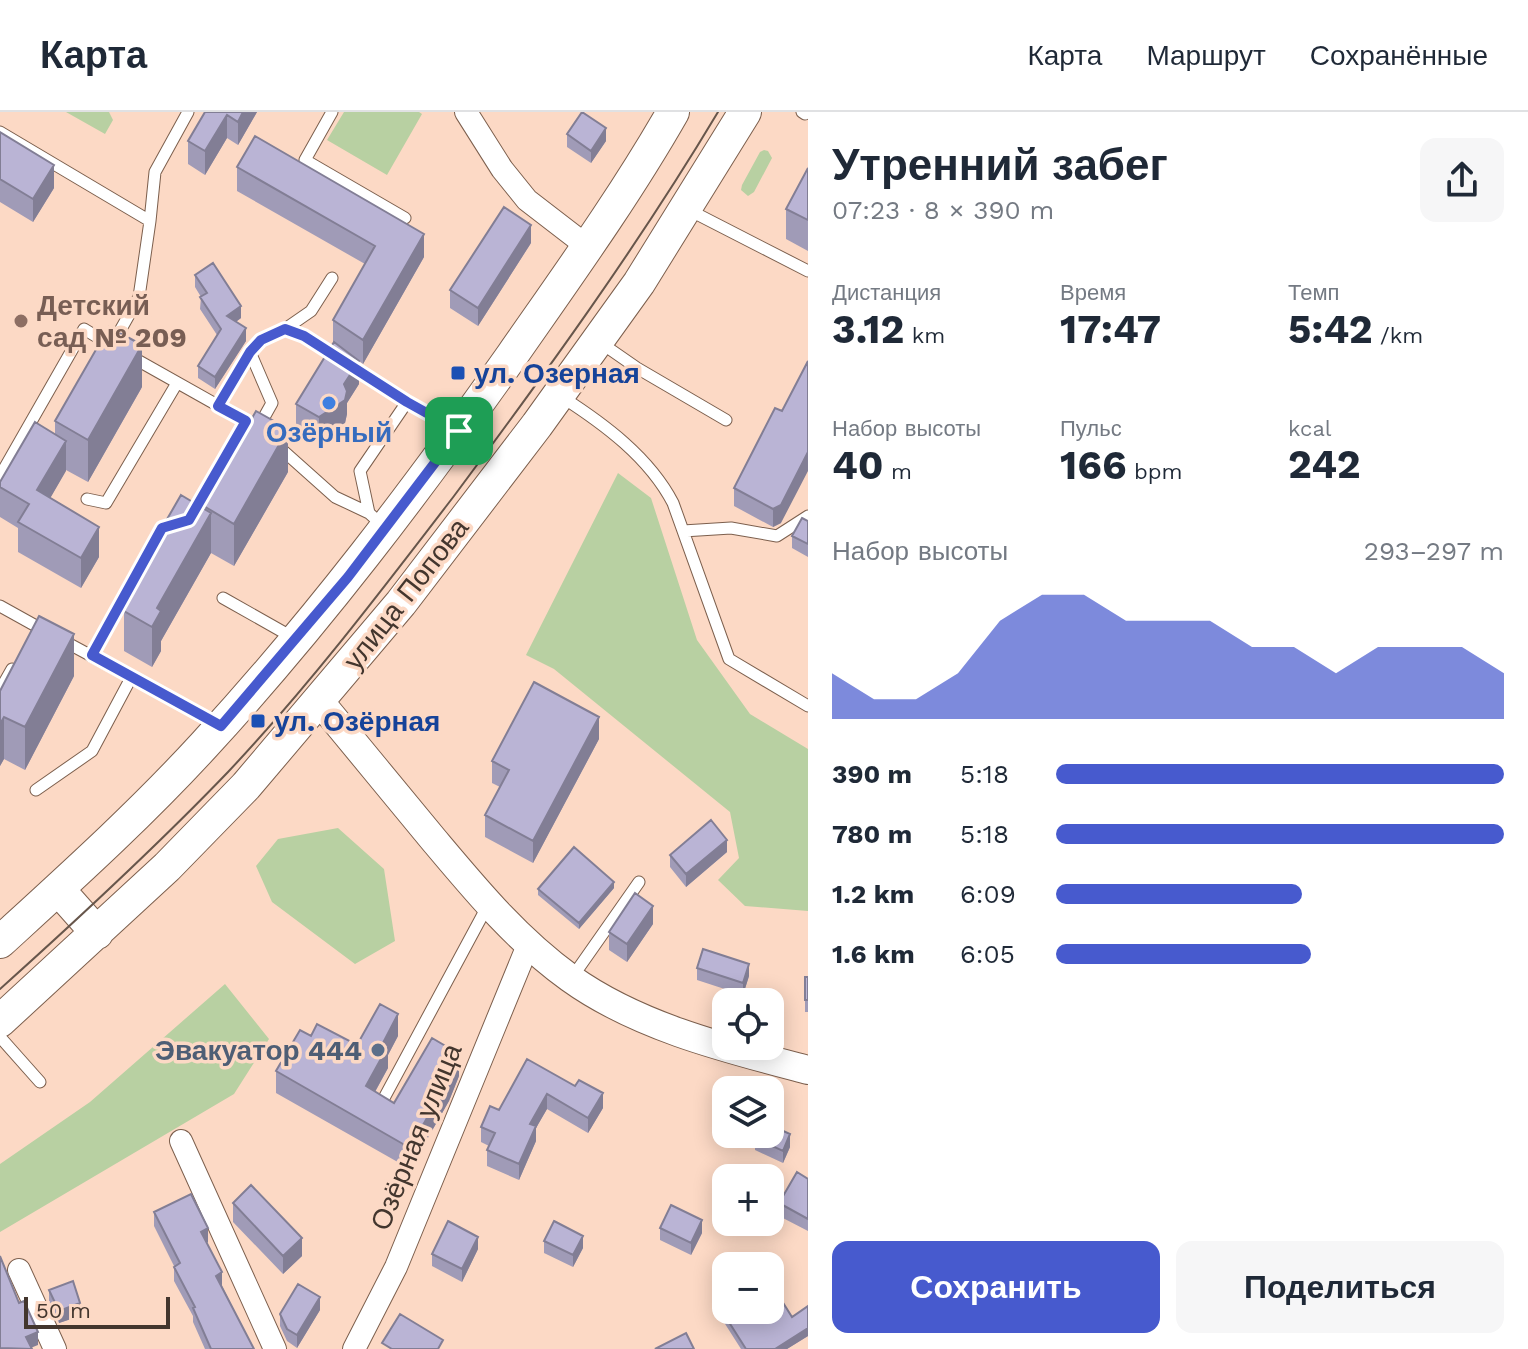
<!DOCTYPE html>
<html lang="ru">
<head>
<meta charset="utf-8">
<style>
  body { margin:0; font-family:"Work Sans",sans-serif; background:#f6f6f7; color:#1f2937; height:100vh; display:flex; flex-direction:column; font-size:30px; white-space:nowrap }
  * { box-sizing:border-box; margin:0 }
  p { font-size:26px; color:#747a83 }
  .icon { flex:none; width:44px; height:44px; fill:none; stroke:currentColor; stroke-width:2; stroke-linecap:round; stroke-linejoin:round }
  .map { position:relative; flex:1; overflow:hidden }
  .side { display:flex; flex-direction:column; background:#fff; width:720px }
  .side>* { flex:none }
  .controls { position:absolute; left:712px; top:876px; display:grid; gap:16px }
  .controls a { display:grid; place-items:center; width:72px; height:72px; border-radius:16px; background:#fff; box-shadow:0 4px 20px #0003; font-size:40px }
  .scale { position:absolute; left:24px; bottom:20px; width:146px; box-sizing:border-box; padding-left:8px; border:4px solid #43362e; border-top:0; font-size:22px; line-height:28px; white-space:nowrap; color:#43362e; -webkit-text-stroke:6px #fcd9c5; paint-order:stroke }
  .pin { position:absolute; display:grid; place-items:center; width:68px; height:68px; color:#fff; margin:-34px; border-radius:16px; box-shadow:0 4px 12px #0006 }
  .round { display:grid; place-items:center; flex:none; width:84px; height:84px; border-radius:16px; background:#f6f6f7 }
  .summary { display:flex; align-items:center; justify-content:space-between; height:136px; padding:0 24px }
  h1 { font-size:44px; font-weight:700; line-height:60px }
  .stats { display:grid; grid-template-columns:repeat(3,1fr); gap:12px; height:136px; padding:8px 24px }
  .stats div { display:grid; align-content:center }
  .stats b { font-size:40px; font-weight:700 }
  .stats small { font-size:22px; font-weight:400 }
  .stats p { font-size:22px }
  .chart { height:224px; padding:16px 24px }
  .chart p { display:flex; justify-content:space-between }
  .chart svg { width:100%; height:144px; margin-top:8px; fill:#475ace; opacity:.7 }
  .cta { display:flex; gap:16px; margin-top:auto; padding:16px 24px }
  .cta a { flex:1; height:92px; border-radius:16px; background:#475ace; color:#fff; font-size:32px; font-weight:700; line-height:92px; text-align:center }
  .cta a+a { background:#f6f6f7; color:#1f2937 }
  ul { padding:0 24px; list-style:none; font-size:26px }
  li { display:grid; grid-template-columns:128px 96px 1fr; align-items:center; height:60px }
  li i { height:20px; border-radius:10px; background:#475ace }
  header { display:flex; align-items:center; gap:48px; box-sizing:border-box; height:112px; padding:0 40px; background:#fff; border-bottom:2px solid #e0e1e3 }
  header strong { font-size:38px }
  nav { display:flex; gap:44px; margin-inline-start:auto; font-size:28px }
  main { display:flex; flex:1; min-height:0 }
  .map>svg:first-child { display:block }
</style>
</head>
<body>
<header>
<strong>Карта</strong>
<nav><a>Карта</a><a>Маршрут</a><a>Сохранённые</a></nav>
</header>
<main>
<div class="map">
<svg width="808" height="1237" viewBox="0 0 808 1237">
  <rect width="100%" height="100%" fill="#fcd9c5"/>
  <path fill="#b8d0a2" d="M66,0H109L113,8L105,22Z
    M344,0H419L422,2L387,63L327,28Z
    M764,38L768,39L772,46L754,80L748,84L741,78L742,73L760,40Z
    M618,361L651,386L697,528L750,602L808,637V799L745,794L718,768L739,746L730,700L554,557L526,543Z
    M338,716L384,757L395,829L355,852L272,790L256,754L278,727Z
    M225,872L269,927L234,982L0,1120V1052L90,990Z"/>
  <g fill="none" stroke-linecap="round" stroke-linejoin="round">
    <defs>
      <path id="service" d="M332,0L305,48L405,106
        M802,0L805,2
        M0,20L150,109L139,185L112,233
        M687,97L808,159
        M150,109L155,60L188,0
        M285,217L311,199L332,166
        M601,231L637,256L726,308
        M130,244L258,316L272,291L250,240L261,228L285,217L304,224L407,290L455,316
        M562,285C604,312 649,345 673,391L729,547L808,594
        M218,294L250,240
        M279,335L335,385L369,401L382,413
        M0,364L84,217L112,234
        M87,387L106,391L177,271
        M369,401L360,359L407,290
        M190,406L246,309
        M683,419L731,416L777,424L808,404
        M223,486L292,525
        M0,494L45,519
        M60,527L218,612
        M92,543L132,470
        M0,578L12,557
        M36,678L92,639L132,564
        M571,867L639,770
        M0,925L40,970
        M383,988L488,793"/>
      <path id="minor" d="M466,0L502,57L527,88L588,135
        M181,1029L275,1237
        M19,1158L55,1237
        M354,1237L396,1155L528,833"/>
      <path id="tertiary" d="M320,590C358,636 395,681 433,727C475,777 516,827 570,866C638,915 728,937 808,958"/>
      <path id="secondary" d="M58,777L97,821
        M0,830C70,766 141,702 205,632C317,510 417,378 513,242C568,163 625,84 673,0
        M0,909L167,755L246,674L401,491L537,313L639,171L745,0"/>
    </defs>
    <use href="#service" stroke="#7c5f4d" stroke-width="13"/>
    <use href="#minor" stroke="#7c5f4d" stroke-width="24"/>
    <use href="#tertiary" stroke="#7c5f4d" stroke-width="30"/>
    <use href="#secondary" stroke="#7c5f4d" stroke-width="34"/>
    <use href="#service" stroke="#fff" stroke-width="11"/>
    <use href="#minor" stroke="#fff" stroke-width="22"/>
    <use href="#tertiary" stroke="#fff" stroke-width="28"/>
    <use href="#secondary" stroke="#fff" stroke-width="32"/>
    <path stroke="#67564b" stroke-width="2" d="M0,877C78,807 155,736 228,660C309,574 382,478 454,384C547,259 638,134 718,0"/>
  </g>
  <path fill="#a09bb7" d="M205,0H257L238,33L227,26L205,63L188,52V29Z
    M0,20L54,76L33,110L0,90Z
    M567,22L606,29L591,51L567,35Z
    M237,55L424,145L363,252L359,249V272L347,291V302L345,311L319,328L296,316V292L333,231V208L365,152L237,79Z
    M808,56V139L786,127V97Z
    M531,131L478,214L450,196V178Z
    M195,163L241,206L236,210L246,229L215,277L198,266V254L217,223L200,197L201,185L195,175Z
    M142,275L88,370L66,358L50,386L99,445L81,476L18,440V416L0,405V370L55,322V309Z
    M775,296L781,411L773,415L734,394V376Z
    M288,360L234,454L211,441L161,529V539L152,555L124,539V499L126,495V478L202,396V393Z
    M808,409V445L792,436V424Z
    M74,564L25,658L4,647L0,654V579Z
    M599,627L533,751L485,725V703L500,675L492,671V649Z
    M727,740L686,775L670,755V743Z
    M614,776L579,817L538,783V777Z
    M653,812L627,850L609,838V820Z
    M697,856L749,864L743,883L697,868Z
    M805,865H808V900H805Z
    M311,924L357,933L398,924L388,943V956L375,980L394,991L459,964L449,989L410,1057L276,981V959Z
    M527,947L603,996L588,1021L547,997L536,1016V1029L519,1068L487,1054V1038L489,1034L481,1030V1015L499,998Z
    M755,1026L790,1035L783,1051L755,1038Z
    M808,1067V1119L779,1104V1091Z
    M233,1091L302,1144L283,1162L233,1110Z
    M154,1100L208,1130L207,1131L222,1174L254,1237H205L193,1210V1204L174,1169V1154L154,1114Z
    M660,1116L702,1121L691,1143L660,1128Z
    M544,1129L583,1136L573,1155L544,1141Z
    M478,1137L462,1170L432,1154V1142Z
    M49,1178L80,1204L59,1211L49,1190Z
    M808,1194V1224L787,1237H741L720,1204V1196L792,1205Z
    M320,1198L297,1236L287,1229L280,1214V1202Z"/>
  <path fill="#827e95" d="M243,0H257L238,33V10Z
    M227,3V26L205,63V39Z
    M606,16V29L591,51V39Z
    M54,53V76L33,110V87Z
    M531,113V131L478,214V196Z
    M424,122V145L363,252V228Z
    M241,194V206L227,216V204Z
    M246,216V229L215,277V265Z
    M142,233V275L88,370V328Z
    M359,249V272L347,291V302L345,311L319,328V305L344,272Z
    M288,317V360L234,454V412Z
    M66,329V359L37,409V378Z
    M808,340V359L781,411L773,415V397Z
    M211,401V441L161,529V539L152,555V515L157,496Z
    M99,415V445L81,476V446Z
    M74,522V564L25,658V615Z
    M4,605V647L0,654V612Z
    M599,605V627L533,751V729Z
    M727,728V740L686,775V762Z
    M614,770V776L579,817V811Z
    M653,794V812L627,850V832Z
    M749,852V864L743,883V871Z
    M398,902V924L388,943V956L366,996V974L383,931Z
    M459,942V964L449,989L410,1057V1036Z
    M603,981V996L588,1021V1006Z
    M547,982V997L536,1016V1029L519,1068V1052L530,1012Z
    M790,1022V1035L783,1051V1039Z
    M702,1108V1121L691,1143V1131Z
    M208,1116V1130L201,1134V1120Z
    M583,1124V1136L573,1155V1143Z
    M478,1125V1137L462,1170V1157Z
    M302,1126V1144L283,1162V1144Z
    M222,1160V1174L216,1164Z
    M320,1185V1198L297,1236V1223Z
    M80,1191V1204L59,1211V1199Z
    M808,1216V1224L787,1237H775Z
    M38,1220V1233L28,1237L26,1225Z"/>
  <path fill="#bab4d5" stroke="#827e95" stroke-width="2" d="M205,0H243L238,10L227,3L205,39L188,29Z
    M582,0L606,16L591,39L567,22Z
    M0,20L54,53L33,87L0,67Z
    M255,24L424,122L363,228L333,208L375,134L237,55Z
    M808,56V108L786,97Z
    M504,95L531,113L478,196L450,178Z
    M213,151L241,194L227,204L246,216L215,265L198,254L221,217L200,185L207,181L195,163Z
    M109,215L142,233L88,328L55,309Z
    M334,230L359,249L344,272L347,279L345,288L319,305L296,292Z
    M808,249V340L781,393L773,397L734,376L775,296L782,299Z
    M256,299L288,317L234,412L202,393Z
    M35,310L66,329L37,378L99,415L81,446L18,410L29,392L0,375V370Z
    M181,383L211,401L157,496L161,499L152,515L124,499L133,482L126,478Z
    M802,406L808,409V432L792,424Z
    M39,504L74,522L25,615L4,605L0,612V579Z
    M534,570L599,605L533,729L485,703L509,658L492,649Z
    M711,708L727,728L686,762L670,743Z
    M574,735L614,770L579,811L538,777Z
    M635,781L653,794L627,832L609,820Z
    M703,837L749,852L743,871L697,856Z
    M805,865H808V888H805Z
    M380,892L398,902L383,931L388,934L366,974L394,991L432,926L459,942L449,967L410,1036L276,959L300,918L311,924L317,912L357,933Z
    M527,947L575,974L579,968L603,981L588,1006L547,982L530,1012L536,1014L519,1052L487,1038L495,1021L481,1015L490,994L499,998Z
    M770,1013L790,1022L783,1039L755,1026L756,1022H770Z
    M797,1060L808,1067V1107L779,1091Z
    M251,1073L302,1126L283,1144L233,1091Z
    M191,1082L208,1116L201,1120L222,1160L216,1164L254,1237H211L193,1196L195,1195L174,1155L180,1151L154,1100Z
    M671,1093L702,1108L691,1131L660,1116Z
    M448,1109L478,1125L462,1157L432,1142Z
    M554,1109L583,1124L573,1143L544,1129Z
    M0,1144L19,1191L24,1189L38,1220L26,1225L32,1237L0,1236Z
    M73,1169L80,1191L59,1199L49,1178Z
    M770,1170L792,1205L808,1194V1216L775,1237H746L720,1196L726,1192V1198H770Z
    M298,1172L320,1185L297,1223L287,1217L280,1202Z
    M400,1202L443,1228L438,1237H392L382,1231Z
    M686,1221L694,1237H655Z"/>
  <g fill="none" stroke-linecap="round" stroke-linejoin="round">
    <defs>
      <path id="route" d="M285,217L304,224L407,290L459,319L348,465L221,614L92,543L162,416L189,408L246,309L218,294L250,240L261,228Z"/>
    </defs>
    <use href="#route" stroke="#fff" stroke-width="16"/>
    <use href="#route" stroke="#475ace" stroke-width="10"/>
  </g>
  <circle fill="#8d6e63" stroke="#fcd9c5" stroke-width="3" cx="21" cy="209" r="8"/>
  <g fill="#1a4fb4" stroke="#fcd9c5" stroke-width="3">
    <rect x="450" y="253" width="16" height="16" rx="4"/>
    <rect x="250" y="601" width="16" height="16" rx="4"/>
  </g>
  <circle fill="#3f7fe0" stroke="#fcd9c5" stroke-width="3" cx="329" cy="291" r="8"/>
  <circle fill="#5c6f8a" stroke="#fcd9c5" stroke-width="3" cx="378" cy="938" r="8"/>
  <g text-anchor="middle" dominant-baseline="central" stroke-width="7" stroke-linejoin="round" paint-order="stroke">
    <g font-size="28" font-weight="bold" fill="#785e54" stroke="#fcd9c5" text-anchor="start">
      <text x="37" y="193">Детский<tspan x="37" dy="32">сад № 209</tspan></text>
    </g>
    <g font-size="28" font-weight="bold" fill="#164399" stroke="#fcd9c5" text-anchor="start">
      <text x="474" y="261">ул. Озерная</text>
      <text x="274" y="609">ул. Озёрная</text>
    </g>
    <g font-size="28" font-weight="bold" fill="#366cbe" stroke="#fcd9c5">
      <text x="329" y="320">Озёрный</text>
    </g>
    <g font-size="28" fill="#43362e" stroke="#fcd9c5">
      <text transform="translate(406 482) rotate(-52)">улица Попова</text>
      <text transform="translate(416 1025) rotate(-68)">Озёрная улица</text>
    </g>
    <g font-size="28" font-weight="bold" fill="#4e5e75" stroke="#fcd9c5" text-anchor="end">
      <text x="362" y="938">Эвакуатор 444</text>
    </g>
  </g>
</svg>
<div class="controls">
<a><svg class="icon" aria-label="locate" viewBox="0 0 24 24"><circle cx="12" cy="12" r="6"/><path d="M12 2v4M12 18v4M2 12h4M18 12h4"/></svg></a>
<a><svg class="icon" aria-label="layers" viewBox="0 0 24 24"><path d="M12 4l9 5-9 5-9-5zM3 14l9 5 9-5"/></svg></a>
<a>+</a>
<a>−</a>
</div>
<div class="scale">50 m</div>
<div class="pin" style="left:459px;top:319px;background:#1e9e55"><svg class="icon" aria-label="arrive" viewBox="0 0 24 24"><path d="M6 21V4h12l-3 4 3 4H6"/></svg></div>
</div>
<section class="side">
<div class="summary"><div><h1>Утренний забег</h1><p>07:23 · 8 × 390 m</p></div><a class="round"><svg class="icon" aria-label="share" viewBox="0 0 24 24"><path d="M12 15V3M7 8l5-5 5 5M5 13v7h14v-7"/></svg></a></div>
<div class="stats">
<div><p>Дистанция</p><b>3.12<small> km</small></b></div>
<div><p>Время</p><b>17:47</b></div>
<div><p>Темп</p><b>5:42<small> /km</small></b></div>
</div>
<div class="stats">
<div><p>Набор высоты</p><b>40<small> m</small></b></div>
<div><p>Пульс</p><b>166<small> bpm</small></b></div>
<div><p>kcal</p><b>242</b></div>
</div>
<div class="chart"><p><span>Набор высоты</span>293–297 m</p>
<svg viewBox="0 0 160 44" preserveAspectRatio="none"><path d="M0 44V30L10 38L20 38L30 30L40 14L50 6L60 6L70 14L80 14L90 14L100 22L110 22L120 30L130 22L140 22L150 22L160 30V44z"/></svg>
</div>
<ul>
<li><b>390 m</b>5:18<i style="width:100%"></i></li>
<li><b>780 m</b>5:18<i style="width:100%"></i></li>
<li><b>1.2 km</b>6:09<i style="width:55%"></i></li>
<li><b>1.6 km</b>6:05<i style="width:57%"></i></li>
</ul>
<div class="cta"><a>Сохранить</a><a>Поделиться</a></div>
</section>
</main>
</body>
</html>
